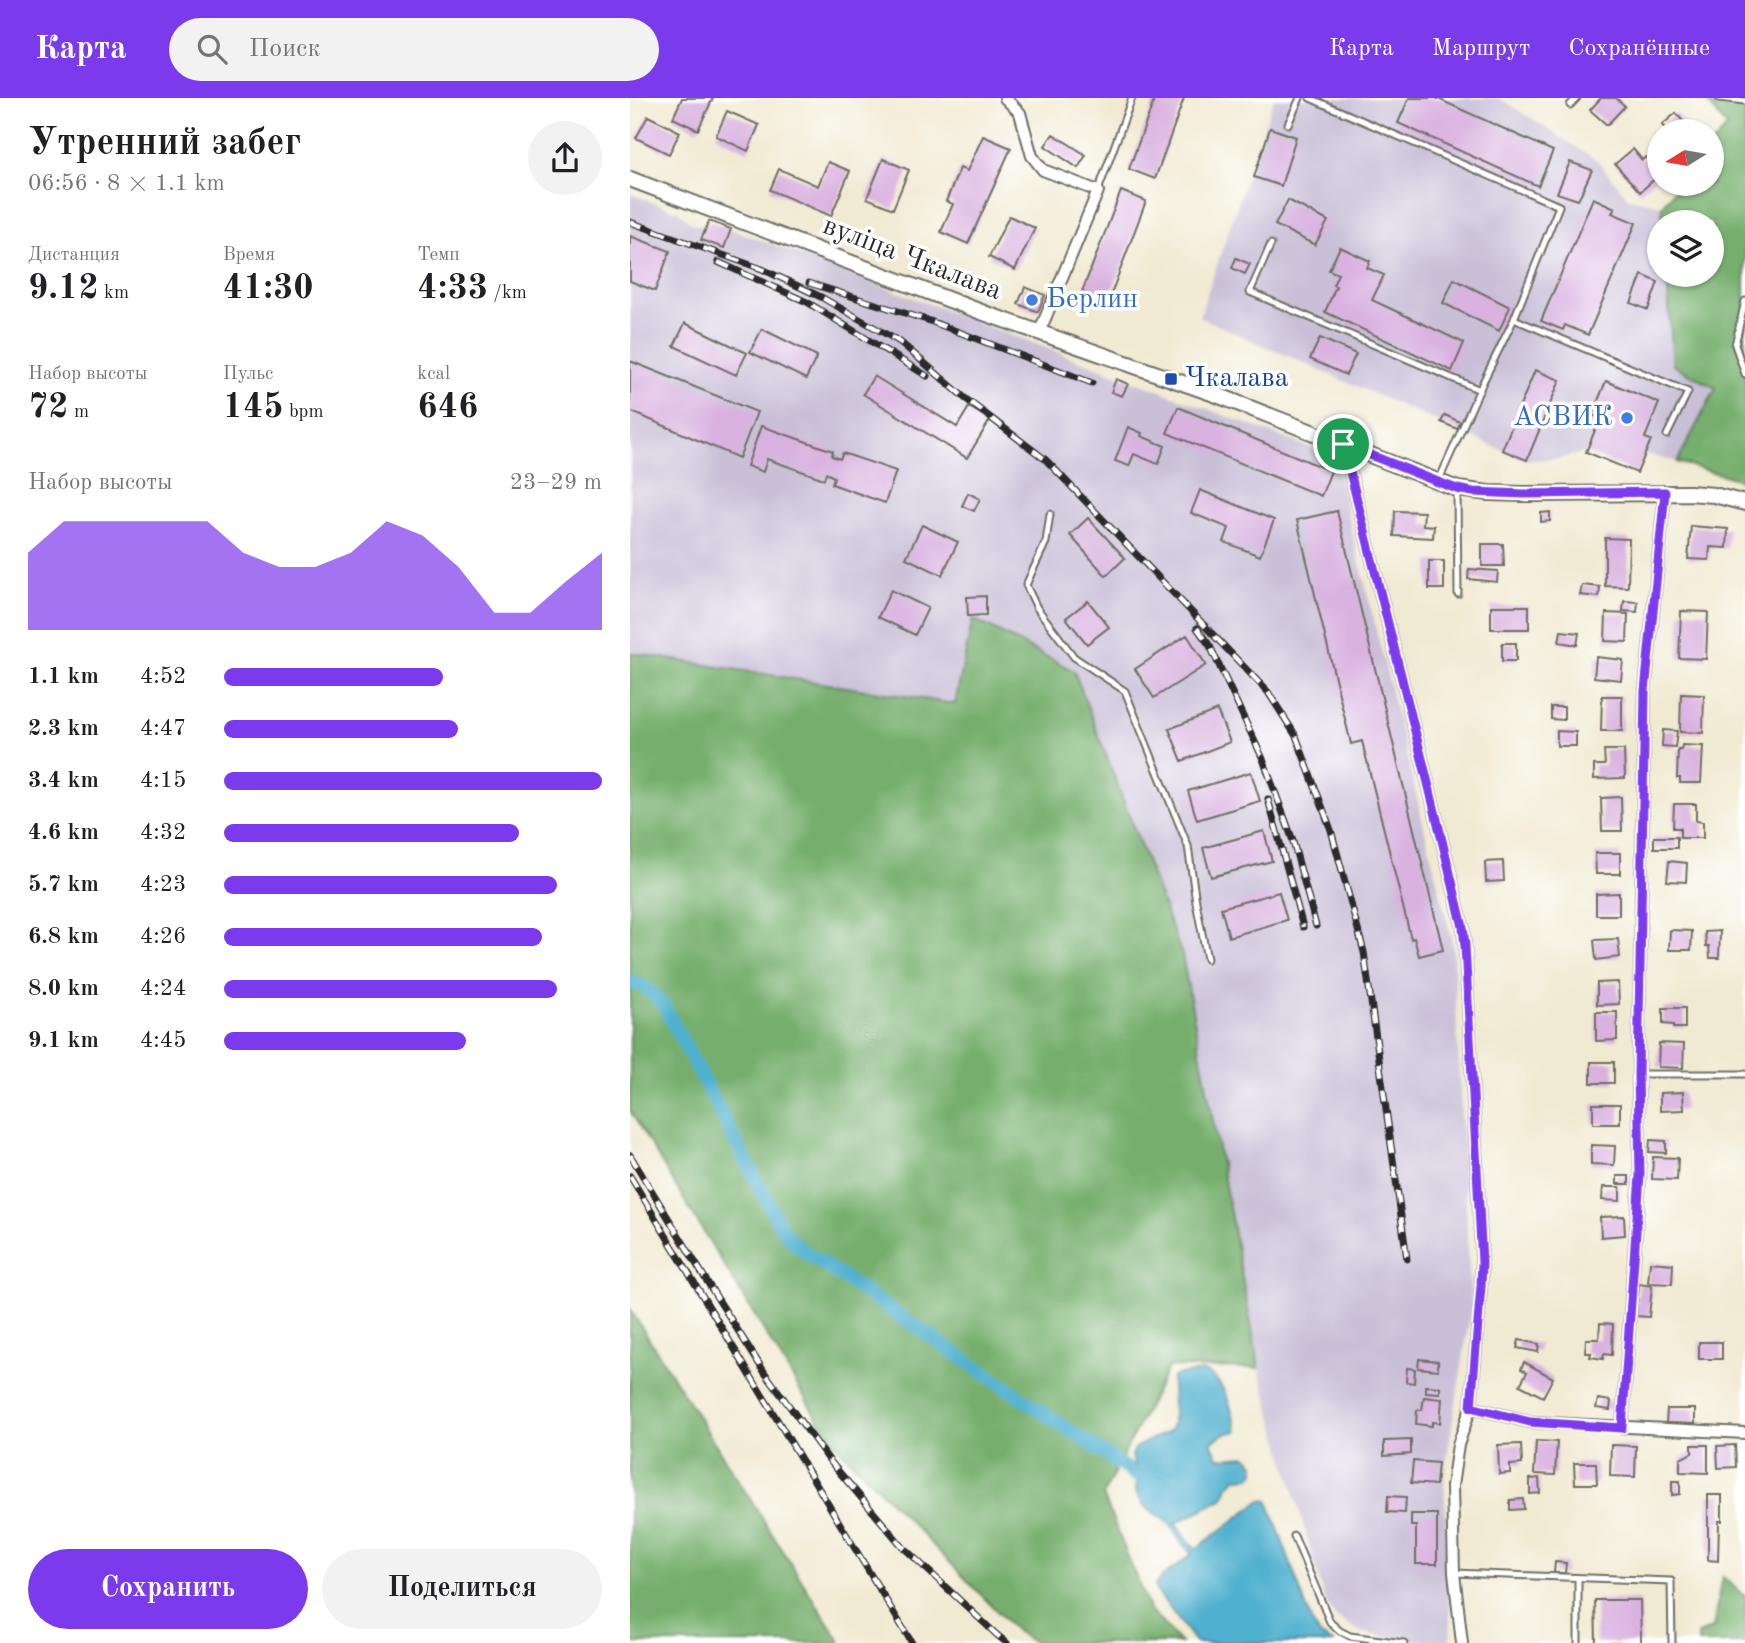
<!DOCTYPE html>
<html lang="ru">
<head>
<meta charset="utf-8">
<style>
  body { margin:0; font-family:"Old Standard TT",serif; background:#f2f2f2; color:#202124; height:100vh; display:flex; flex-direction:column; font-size:26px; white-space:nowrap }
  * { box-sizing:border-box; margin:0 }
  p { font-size:23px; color:#757577 }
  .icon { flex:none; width:38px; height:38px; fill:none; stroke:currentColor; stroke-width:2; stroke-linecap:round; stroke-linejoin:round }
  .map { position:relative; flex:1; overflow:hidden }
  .sheet { display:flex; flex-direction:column; background:#fff; width:630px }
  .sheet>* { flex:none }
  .needle { width:46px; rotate:259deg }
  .tools { position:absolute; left:1017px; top:21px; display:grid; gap:14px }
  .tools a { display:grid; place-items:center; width:77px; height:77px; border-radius:50%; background:#fff; box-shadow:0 2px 5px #0004; font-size:35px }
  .pin { position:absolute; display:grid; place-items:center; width:60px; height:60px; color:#fff; margin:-30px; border:4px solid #fff; border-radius:50%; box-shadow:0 2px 7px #0007 }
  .round { display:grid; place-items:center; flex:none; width:74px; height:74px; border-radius:37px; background:#f2f2f2 }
  .headline { display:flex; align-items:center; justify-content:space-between; height:119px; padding:0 28px }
  h1 { font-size:38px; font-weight:800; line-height:52px }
  .figures { display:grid; grid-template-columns:repeat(3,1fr); gap:10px; height:119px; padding:7px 28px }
  .figures div { display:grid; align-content:center }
  .figures b { font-size:35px; font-weight:800 }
  .figures small { font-size:19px; font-weight:400 }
  .figures p { font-size:19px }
  .chart { height:196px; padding:14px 28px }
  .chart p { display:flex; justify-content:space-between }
  .chart svg { width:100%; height:126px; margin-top:7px; fill:#7c3aed; opacity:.7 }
  .button { display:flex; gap:14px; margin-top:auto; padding:14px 28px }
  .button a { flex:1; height:80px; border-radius:42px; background:#7c3aed; color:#fff; font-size:28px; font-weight:800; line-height:80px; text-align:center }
  .button a+a { background:#f2f2f2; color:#202124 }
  ul { padding:0 28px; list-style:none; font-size:23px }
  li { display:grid; grid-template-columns:112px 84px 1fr; align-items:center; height:52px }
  li i { height:18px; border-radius:9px; background:#7c3aed }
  header { display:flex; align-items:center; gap:42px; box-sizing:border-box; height:98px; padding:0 35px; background:#7c3aed; color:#fff }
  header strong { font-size:33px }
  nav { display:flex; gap:38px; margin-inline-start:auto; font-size:24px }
  .search { width:490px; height:63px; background:#f2f2f2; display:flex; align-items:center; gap:18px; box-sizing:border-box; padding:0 24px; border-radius:38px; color:#757577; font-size:26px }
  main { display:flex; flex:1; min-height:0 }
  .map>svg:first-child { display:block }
</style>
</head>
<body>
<header>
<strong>Карта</strong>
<div class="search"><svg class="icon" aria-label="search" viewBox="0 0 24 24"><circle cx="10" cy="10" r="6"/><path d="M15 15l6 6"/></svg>Поиск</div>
<nav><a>Карта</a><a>Маршрут</a><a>Сохранённые</a></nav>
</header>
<main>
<section class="sheet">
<div class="headline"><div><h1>Утренний забег</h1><p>06:56 · 8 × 1.1 km</p></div><a class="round"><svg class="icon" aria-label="share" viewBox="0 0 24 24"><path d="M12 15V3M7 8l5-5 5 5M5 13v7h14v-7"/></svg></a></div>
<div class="figures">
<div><p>Дистанция</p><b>9.12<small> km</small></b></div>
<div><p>Время</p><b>41:30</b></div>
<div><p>Темп</p><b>4:33<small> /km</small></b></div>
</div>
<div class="figures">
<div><p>Набор высоты</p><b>72<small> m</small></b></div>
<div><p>Пульс</p><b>145<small> bpm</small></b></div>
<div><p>kcal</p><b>646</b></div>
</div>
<div class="chart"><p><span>Набор высоты</span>23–29 m</p>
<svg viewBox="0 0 160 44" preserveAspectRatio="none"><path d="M0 44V17L10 6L20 6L30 6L40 6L50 6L60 17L70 22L80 22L90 17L100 6L110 11L120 22L130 38L140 38L150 27L160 17V44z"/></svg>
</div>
<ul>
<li><b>1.1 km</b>4:52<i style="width:58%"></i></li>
<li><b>2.3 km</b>4:47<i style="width:62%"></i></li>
<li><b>3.4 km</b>4:15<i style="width:100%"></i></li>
<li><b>4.6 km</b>4:32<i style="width:78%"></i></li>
<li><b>5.7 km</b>4:23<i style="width:88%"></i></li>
<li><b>6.8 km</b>4:26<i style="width:84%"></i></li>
<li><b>8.0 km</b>4:24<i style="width:88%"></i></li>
<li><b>9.1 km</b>4:45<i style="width:64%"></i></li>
</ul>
<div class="button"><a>Сохранить</a><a>Поделиться</a></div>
</section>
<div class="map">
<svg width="1115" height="1545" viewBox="0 0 1115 1545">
  <rect width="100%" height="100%" fill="#fff"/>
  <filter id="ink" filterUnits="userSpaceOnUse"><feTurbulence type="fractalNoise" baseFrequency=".0143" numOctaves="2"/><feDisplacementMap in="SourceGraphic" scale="14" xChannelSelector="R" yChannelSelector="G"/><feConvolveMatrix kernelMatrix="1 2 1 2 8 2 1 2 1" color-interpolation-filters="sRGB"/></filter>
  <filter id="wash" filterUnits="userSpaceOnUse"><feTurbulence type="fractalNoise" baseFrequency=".00686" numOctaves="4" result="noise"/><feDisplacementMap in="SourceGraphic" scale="28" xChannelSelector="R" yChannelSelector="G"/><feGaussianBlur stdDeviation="1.57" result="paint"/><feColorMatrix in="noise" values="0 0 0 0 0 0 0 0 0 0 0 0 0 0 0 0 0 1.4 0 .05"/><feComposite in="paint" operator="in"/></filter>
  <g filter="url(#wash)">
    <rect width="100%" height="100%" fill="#f1ead2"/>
    <path fill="#c9bfd7" d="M644,0H869L968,63L998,100L1032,107L1033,124H1029V177H1037L1043,267L1086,290L1047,364L1016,356L1007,375L956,354L926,361L897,362L892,361L569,219Z
      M0,96L47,113L63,126L76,129L71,142L94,150L101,131L704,359L823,848L841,1211L814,1378L821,1545L762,1540L731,1534L706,1519L695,1503L629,1270L552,857L343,522L326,606L0,555Z"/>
    <path fill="#76af6d" stroke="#506d4c" stroke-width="2" d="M1074,0H1115V377L1111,382L1047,364L1086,290L1043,267L1037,177H1082V124H1033L1032,107L1050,86H1082V47L1097,29Z
      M343,521L444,573L552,857L629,1270L538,1269L473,1397L519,1511L551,1545H405L387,1534L200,1341L0,1013V555L325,606Z
      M0,1211L211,1545H0Z
      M1092,1478L1114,1498L1115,1497V1545H1068V1536L1083,1530Z"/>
    <path fill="#50b0cf" stroke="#3e6e7d" stroke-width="2" d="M573,1273C596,1282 602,1312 607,1333L594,1336L581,1344L588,1360L617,1358L625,1367V1375L620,1379L606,1380L598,1388L594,1400L546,1425L554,1438L566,1451L631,1402L638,1403L682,1525L690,1537L703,1545H566L526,1492L525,1487L531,1480L562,1456L550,1443L540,1426L513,1407L506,1394V1377L502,1357L506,1349L541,1332L543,1324L542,1280L547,1277Z"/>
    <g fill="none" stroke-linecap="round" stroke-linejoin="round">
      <path stroke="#50b0cf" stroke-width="14" d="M0,885C15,886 24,897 34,908L150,1127L163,1144L175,1154L506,1377"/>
    </g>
    <g id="blocks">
      <path fill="#d9b2e0" d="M52,0H83L68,32L43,20Z
        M525,0H554L525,81L499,71Z
        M779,0H806L923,53L908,88L768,25Z
        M971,0H986L995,8L977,27L960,12Z
        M97,13L129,27L118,53L86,38Z
        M1046,15L1061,33H1037L1032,27Z
        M18,18L50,34L39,56L6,40Z
        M640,30L666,39L651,88L624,79Z
        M423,36L456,57L448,70L415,48Z
        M353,38L381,50L338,146L311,134L323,106L316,103L330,70L337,73Z
        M1003,51L1012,62L1016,59L1029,74V77L1010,94L985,66Z
        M253,61L279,72L263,111L237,100Z
        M198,64L220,73L201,118L140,92L149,71L188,88Z
        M940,64L962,72L948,102L927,95Z
        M491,93L516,103L478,204L452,194Z
        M963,100L985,110L982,115L1006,125L958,237L935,227L933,232L911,223Z
        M658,102L698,123L685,147L645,127Z
        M379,118L405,130L385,172L359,159Z
        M79,123L101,131L94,150L71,142Z
        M0,138L40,153L25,193L0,183Z
        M710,149L740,163L737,170L754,177L742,202L834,245L822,273L695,214L706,188L703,187L708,176L699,172Z
        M606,160L620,166L615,176L602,170Z
        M1012,177L1028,184L1018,212L1001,205Z
        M824,181L880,209L869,233L813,205Z
        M395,189L415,197L408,214L388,206Z
        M55,225L117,255L106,277L44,248Z
        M132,231L187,258L176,281L120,254Z
        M690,240L726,256L716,277L680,261Z
        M0,263L127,314L109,360L0,313Z
        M905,272L930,282L897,362L872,352Z
        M244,278L327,329L339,309L360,322L337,360L233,296Z
        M486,281L498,286L492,298L481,294Z
        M976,283L1029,305L1015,340L1021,342L1007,375L956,354L970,320L962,317Z
        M548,309L701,373L691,398L537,335Z
        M815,317L830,324L827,331L811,324Z
        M131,328L203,353L202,358L210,361L213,355L266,373L255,405L202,386L204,379L196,375L194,381L137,361L133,374L117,368Z
        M498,329L512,335L511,338L535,348L528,366L504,356L499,368L485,363Z
        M570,392L644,422L630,458L594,444L599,430L561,415Z
        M338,395L350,401L344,413L332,408Z
        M707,413L813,852L789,858L784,840L781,841L732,643L721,646L667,422Z
        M765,413L794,414L793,427L804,428L803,440L764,438Z
        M920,414V423L911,424V415Z
        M458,420L495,460L476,478L440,437Z
        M292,427L328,444L312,477L276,460Z
        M1061,428L1098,431L1097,450L1080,449L1079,462L1058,461Z
        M975,440L999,441L998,489L975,488Z
        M852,446H873L874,468H852Z
        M799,463H814V491H799Z
        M839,471L868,473L867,484L838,481Z
        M952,487L970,489L969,499L950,497Z
        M261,492L298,510L285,537L248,519Z
        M356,498V517L338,518L337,499Z
        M458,503L479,529L457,546L436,520Z
        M994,503L1008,504L1007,514L993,513Z
        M861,508H899V531H861Z
        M1051,513L1078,514L1076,561L1049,560Z
        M976,515L998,516L997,544L975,543Z
        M931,533L949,535L947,547L929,544Z
        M557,537L576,567L524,600L505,571Z
        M872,545H886V563H872Z
        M966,559L993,562L991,582L964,579Z
        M1051,596L1074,597L1073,635L1050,634Z
        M972,598H992V633H971Z
        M921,609H934V622L921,621Z
        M587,612L600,644L552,663L539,631Z
        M1033,632L1047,633L1045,649L1032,648Z
        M927,633L946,634V648H927Z
        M1052,647L1073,648L1071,685H1050V680H1047L1048,652H1051Z
        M974,652H994L995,680L964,681V667H975Z
        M621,674L630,703L567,722L558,693Z
        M991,699L992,733H972L971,700Z
        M1044,706H1066V723L1073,724V740H1050V730H1043Z
        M634,733L642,763L581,779L573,750Z
        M1024,739H1047V750H1024Z
        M965,755H990V776H966Z
        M873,763L874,783L856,784L855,764Z
        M1039,763L1057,765L1056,784L1037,783Z
        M649,794L657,822L599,839L591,810Z
        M989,795V817H966V796Z
        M1040,832L1062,833L1061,852H1039Z
        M1090,833L1089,860H1080L1079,848H1076L1075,834Z
        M988,841L990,859L966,862L964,842Z
        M988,884L989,906L967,907V885Z
        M1033,910H1055V930H1043V927L1033,926Z
        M966,914H987V942L966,943Z
        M1029,945L1054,946L1053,970L1028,969Z
        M961,964H984V985H961Z
        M1053,994L1054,1012L1030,1013V995Z
        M963,1006H990V1026H963Z
        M1020,1042L1036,1043V1055L1019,1054Z
        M961,1047L985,1048L984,1067L961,1066Z
        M1023,1059L1048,1060L1047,1082L1022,1081Z
        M987,1078H999V1086H987Z
        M973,1089H990V1103L972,1102Z
        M994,1118L995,1137L971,1139L970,1119Z
        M1020,1164L1043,1166L1042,1186L1018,1185Z
        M1009,1186L1022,1188L1019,1219L1006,1218Z
        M970,1225L983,1226L982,1257L974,1256L973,1261L960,1259L961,1255H955L956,1241H969Z
        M889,1242L909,1246L908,1254L887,1250Z
        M1069,1244H1092V1261H1069Z
        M789,1261L808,1263V1272L788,1270Z
        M894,1264L923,1280L913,1299L890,1287L897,1274L891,1271Z
        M777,1270L785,1271L784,1285L776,1284Z
        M796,1288L810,1289V1295L796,1294Z
        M794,1299L812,1301L810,1325L802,1324V1328L786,1326L787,1312H792Z
        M968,1301L981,1303L980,1312L966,1310Z
        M1037,1311H1065V1326L1036,1325Z
        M781,1342V1356L754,1358V1343Z
        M906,1343L927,1344L925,1377L904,1376Z
        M891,1346L892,1366L880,1367V1375L869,1376L868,1347Z
        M981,1347L1006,1348L1005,1379L980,1378Z
        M1062,1347H1078V1375L1050,1374V1361L1062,1355Z
        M1105,1347L1106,1369L1088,1370L1087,1348Z
        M783,1363L808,1365L806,1387L781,1385Z
        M944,1365H966L967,1386H945Z
        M909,1380L910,1395L900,1396V1381Z
        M1042,1383H1050V1396L1042,1397Z
        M1078,1397H1092V1423H1089L1088,1463L1078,1462Z
        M758,1398L776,1399L775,1415L757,1414Z
        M893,1401L894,1411L880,1412V1402Z
        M781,1416H807V1466H786V1428H781Z
        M925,1464L936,1465L935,1475H924Z
        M965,1502H1010L1011,1545H966Z"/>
    </g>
  </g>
  <g filter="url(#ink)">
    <use href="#blocks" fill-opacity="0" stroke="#706e65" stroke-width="2"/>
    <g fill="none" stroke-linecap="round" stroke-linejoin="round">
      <defs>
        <path id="service" d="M680,0L929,108L884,221L853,284L809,382
          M1089,0L1115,3
          M940,7L947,0
          M658,26L670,0
          M468,93L502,0
          M641,146L620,194L850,292
          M1115,203L1105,247L1115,276
          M884,221L1058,294L1037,337
          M827,394L828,496
          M420,416L416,444L396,487L407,510L444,559L495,593L558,748L566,804L577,861
          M1008,976H1115
          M664,1438L700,1524L710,1533L720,1538L774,1545
          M824,1475L1041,1483L1042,1545
          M948,1545V1480"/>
        <path id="minor" d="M375,0L390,15L402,58L413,72L468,93L409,235
          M713,346L799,689L833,829L835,848L852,1165L851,1188L841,1309L828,1347L822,1388L824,1475L832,1545
          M841,1309L900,1324L1115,1335
          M992,1330L1010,1077L1008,976L1015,593L1035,394"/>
        <path id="tertiary" d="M0,81L354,215L587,297L827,391L859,395L894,396L1060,395L1084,397L1115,405"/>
      </defs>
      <use href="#service" stroke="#706e65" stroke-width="9"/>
      <use href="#minor" stroke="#706e65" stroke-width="14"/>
      <use href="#tertiary" stroke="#706e65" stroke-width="18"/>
      <use href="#service" stroke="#fff" stroke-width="5"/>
      <use href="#minor" stroke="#fff" stroke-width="10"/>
      <use href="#tertiary" stroke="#fff" stroke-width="14"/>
      <defs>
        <path id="rail" d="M0,124L132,171L191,199L270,244L336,301L416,362L638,594L666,638L701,732L734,854L777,1161
          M88,164L177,204L297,278
          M179,185L300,223L462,285
          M567,530L580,548L633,661L662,740L686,828
          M638,701L673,829
          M0,1057L84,1195L135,1275L199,1362L273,1449L367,1537L377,1545
          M0,1078L282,1545"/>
      </defs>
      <use href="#rail" stroke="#2b2b2b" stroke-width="7"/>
      <use href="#rail" stroke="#fff" stroke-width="4.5" stroke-dasharray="13" stroke-linecap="butt"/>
    </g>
  </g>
  <g fill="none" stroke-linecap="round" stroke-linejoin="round" filter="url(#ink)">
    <defs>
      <path id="route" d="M713,346L808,384L827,391L843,394L894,396L1035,394L1015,593L1008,976L1010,1077L992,1330L900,1324L841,1309L851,1188L852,1165L835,848L833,829L799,689Z"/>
    </defs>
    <use href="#route" stroke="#fff" stroke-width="14"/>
    <use href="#route" stroke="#7c3aed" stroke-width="9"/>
  </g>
  <g fill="#3f7fe0" stroke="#fff" stroke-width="2.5">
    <circle cx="402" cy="202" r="7"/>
    <circle cx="997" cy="320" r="7"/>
  </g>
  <rect fill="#1a4fb4" stroke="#fff" stroke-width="2.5" x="534" y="274" width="14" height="14" rx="3.5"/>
  <g text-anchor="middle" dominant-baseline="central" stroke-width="7" stroke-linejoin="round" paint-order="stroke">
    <g font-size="28" fill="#2b2b2b" stroke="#fff">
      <text transform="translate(282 161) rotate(21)">вуліца Чкалава</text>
    </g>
    <g font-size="28" fill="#366cbe" stroke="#fff" text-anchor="start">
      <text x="416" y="202">Берлин</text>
      <text x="983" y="320" text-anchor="end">АСВИК</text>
    </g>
    <g font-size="28" fill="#164399" stroke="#fff" text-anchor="start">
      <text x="555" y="281">Чкалава</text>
    </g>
  </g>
</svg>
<div class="tools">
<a><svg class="needle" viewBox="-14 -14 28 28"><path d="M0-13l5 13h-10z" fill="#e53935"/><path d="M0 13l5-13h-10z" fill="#757577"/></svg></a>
<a><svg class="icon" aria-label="layers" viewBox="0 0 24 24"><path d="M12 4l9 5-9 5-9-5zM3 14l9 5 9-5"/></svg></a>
</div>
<div class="pin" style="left:713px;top:346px;background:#1e9e55"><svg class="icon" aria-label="arrive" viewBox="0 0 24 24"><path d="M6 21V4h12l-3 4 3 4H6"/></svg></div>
</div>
</main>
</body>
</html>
